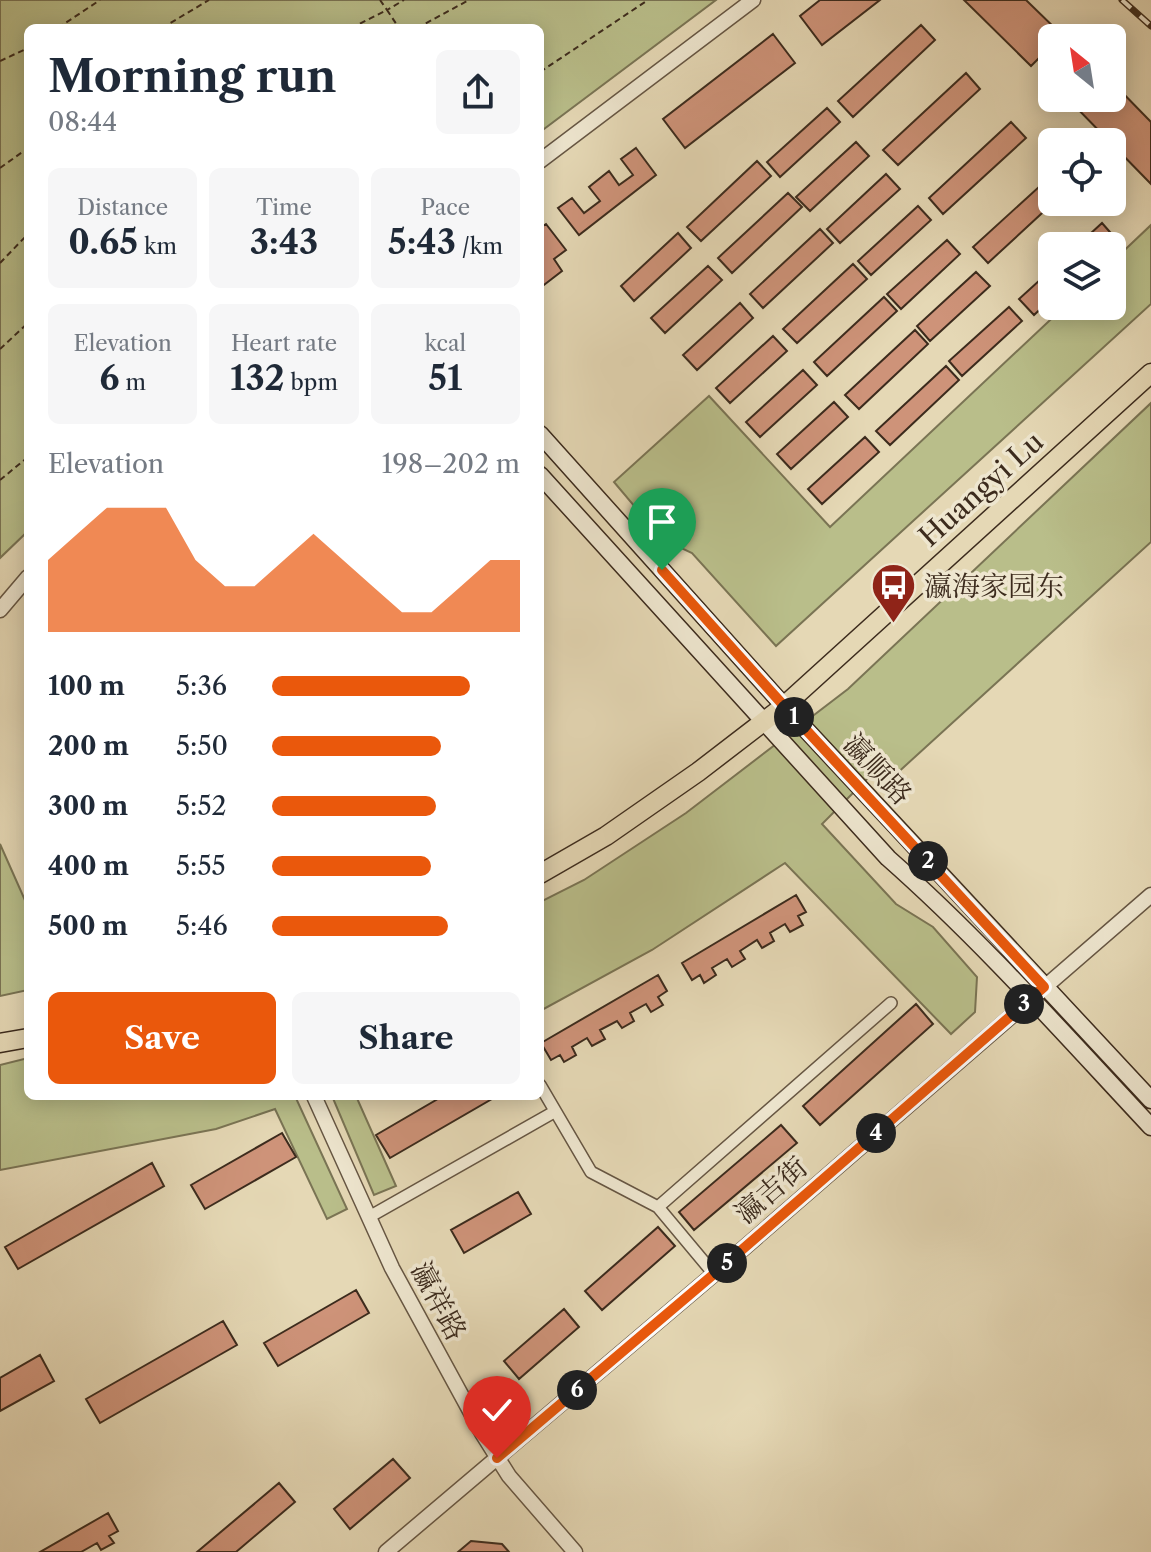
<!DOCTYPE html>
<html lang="en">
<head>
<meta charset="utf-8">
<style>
  body { margin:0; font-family:"Libre Caslon Text","Noto Serif SC",serif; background:#f6f6f7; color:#1f2937; height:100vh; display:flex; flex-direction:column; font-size:30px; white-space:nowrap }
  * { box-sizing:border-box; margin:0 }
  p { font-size:26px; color:#747a83 }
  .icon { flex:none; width:44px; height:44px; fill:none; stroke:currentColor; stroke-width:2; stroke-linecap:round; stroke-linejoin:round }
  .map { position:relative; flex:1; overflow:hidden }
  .details { position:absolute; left:24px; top:24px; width:520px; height:1076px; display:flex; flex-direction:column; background:#fff; border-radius:12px; box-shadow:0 4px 20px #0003 }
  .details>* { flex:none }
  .needle { width:52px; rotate:330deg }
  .controls { position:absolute; left:1038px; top:24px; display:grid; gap:16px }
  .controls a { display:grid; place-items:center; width:88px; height:88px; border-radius:12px; background:#fff; box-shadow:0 4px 20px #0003; font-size:40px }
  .pin { position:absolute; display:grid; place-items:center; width:68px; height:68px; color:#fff; margin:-82px -34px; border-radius:50% 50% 50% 0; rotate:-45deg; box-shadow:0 0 8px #0007 }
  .pin .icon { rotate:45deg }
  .km { position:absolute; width:40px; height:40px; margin:-20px; border-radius:50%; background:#222; color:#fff; font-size:22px; line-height:40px; text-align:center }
  .round { display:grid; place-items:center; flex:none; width:84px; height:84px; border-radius:12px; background:#f6f6f7 }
  .head { display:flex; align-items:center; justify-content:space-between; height:136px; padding:0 24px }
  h1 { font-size:44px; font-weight:800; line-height:60px }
  .figures { display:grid; grid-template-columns:repeat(3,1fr); gap:12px; height:136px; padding:8px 24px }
  .figures div { display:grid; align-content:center; border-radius:12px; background:#f6f6f7; text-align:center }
  .figures b { font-size:34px; font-weight:800 }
  .figures small { font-size:22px; font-weight:400 }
  .figures p { font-size:22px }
  .chart { height:224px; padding:16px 24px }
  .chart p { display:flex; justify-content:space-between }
  .chart svg { width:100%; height:144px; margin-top:8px; fill:#ea580c; opacity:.7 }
  .action { display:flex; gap:16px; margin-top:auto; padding:16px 24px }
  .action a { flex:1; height:92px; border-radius:12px; background:#ea580c; color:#fff; font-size:32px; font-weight:800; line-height:92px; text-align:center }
  .action a+a { background:#f6f6f7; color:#1f2937 }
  ul { padding:0 24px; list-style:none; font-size:26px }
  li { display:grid; grid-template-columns:128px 96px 1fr; align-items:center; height:60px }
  li i { height:20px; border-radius:10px; background:#ea580c }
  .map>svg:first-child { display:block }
</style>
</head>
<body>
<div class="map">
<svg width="1151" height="1552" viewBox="0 0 1151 1552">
  <rect width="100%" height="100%" fill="#e5d8b5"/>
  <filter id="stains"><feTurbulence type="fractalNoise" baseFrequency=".0025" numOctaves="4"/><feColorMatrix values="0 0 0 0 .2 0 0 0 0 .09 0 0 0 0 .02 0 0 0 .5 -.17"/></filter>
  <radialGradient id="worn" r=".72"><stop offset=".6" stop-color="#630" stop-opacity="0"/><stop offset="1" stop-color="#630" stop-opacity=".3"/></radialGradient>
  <path fill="#b9be8a" stroke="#7a7454" stroke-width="2" d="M0,0H716L540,132V28H28V531L0,558Z
    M1151,225V304L776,646L692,553L662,539L614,482L709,396L830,527L1065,306H1112V262Z
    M1151,403V542L894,776L882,764L822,824L896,904L933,927L977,977L975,1012L951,1034L785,863L652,950L540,1011V902L584,880L686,813L848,689Z
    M0,844L28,907V990L0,996Z
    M28,1058V1096H295L347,1209L327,1219L275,1109L216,1129L0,1170V1065Z
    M332,1096H356L396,1186L374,1195Z"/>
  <path fill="#ce9379" stroke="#3c2b1d" stroke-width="2" d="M820,0H880L822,45L800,16Z
    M964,0H1026L1062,35L1059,38H1052V45L1031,66Z
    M921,25L935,40L853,117L838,101Z
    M773,34L795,63L685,148L663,119Z
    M966,73L980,89L898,165L883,150Z
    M1112,82L1151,122V184L1067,98H1112Z
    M827,108L840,122L780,177L767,162Z
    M1011,122L1026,138L943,214L929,198Z
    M856,142L869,156L810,211L796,197Z
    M636,148L656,175L579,235L558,208L572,198L584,213L600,201L589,187L609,171L619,185L633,175L621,159Z
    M757,161L771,176L701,241L687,227Z
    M886,174L900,189L840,243L827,229Z
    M1052,175L1054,202L988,263L973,247Z
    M788,193L802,207L732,273L718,258Z
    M918,206L931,220L871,275L858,261Z
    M1102,223L1116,239L1108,246H1077Z
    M546,224L566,250L554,259L562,271L540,288V228Z
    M820,229L833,243L763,308L750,294Z
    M678,233L691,248L634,301L621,286Z
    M947,240L960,254L901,309L887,294Z
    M853,264L867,279L797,343L783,329Z
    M708,266L722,280L665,333L651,318Z
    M1052,269V298L1034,315L1019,299Z
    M976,272L990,286L930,341L917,326Z
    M884,297L897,311L827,376L814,362Z
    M740,303L753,318L697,370L683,355Z
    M1009,307L1022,321L962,376L949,361Z
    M915,330L928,344L859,409L845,395Z
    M773,336L787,351L730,403L716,388Z
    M946,366L959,380L890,445L876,431Z
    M803,370L817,385L760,437L746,422Z
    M834,402L848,417L791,469L777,454Z
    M865,437L879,452L822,504L808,489Z
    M796,895L806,912L798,916L803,925L790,932L785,924L770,933L774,941L762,948L757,940L740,951L745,959L732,967L727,959L712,968L716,975L704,983L700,975L692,980L682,963Z
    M658,975L667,991L658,997L663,1005L651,1012L646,1004L630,1013L634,1021L622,1028L617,1021L600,1030L605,1039L592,1046L587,1038L572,1047L576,1055L564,1062L560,1055L551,1060L541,1043Z
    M916,1004L933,1024L820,1125L803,1106Z
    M443,1096H497L390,1158L376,1135Z
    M781,1125L797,1143L694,1230L679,1212Z
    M282,1133L296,1157L205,1209L191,1185Z
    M152,1163L164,1186L18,1269L5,1247Z
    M518,1192L531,1214L464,1253L451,1230Z
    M658,1227L675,1246L602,1310L585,1291Z
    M356,1290L369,1313L278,1366L264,1343Z
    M564,1309L579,1327L519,1379L504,1361Z
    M223,1321L237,1345L100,1423L86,1399Z
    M40,1355L54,1381L0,1411V1378Z
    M393,1459L410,1478L350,1529L334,1509Z
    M279,1483L295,1502L236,1552H197Z
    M108,1513L118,1531L109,1536L114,1543L101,1550L97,1543L81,1552H40Z
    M471,1541L502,1544L509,1552H458Z"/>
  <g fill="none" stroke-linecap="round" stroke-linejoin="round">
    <defs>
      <path id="minor" d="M540,1085L591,1172L658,1207L714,1274
        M658,1207L891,1003
        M369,1217L554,1112"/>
      <path id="tertiary" d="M540,161L753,0
        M0,610L28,577
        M314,1096L392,1268L482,1433L509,1476L575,1552
        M386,1552L714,1274L1151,895"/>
      <path id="secondary" d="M540,434L784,706L1151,1100
        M540,475L888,858C982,941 1065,1035 1151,1127"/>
      <path id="primary" d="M540,874L606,836L698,772L784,706L1151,373
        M0,1043L28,1038"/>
    </defs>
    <use href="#minor" stroke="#665643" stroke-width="14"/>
    <use href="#tertiary" stroke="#665643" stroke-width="17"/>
    <use href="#secondary" stroke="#3c2b1d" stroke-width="19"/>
    <use href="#primary" stroke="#3c2b1d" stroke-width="21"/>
    <path stroke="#3c2b1d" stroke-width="2" stroke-dasharray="6 4" stroke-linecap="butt" d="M380,0L387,10L404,0
      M58,28L100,0
      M162,28L209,0
      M351,28L387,10L399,28
      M417,28L469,0
      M0,61L28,48
      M540,72L648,0
      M0,168L28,148
      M0,263L28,234
      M0,349L28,323
      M0,480L28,457"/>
    <use href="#minor" stroke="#eee6cf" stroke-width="11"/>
    <use href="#tertiary" stroke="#eee6cf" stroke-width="14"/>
    <use href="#secondary" stroke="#eee6cf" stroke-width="16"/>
    <use href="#primary" stroke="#e5d8b5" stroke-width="18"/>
    <defs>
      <path id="rail" d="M1122,0L1151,26"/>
    </defs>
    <use href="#rail" stroke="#3c2b1d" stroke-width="7"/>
    <use href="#rail" stroke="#eee6cf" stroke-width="4" stroke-dasharray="12" stroke-linecap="butt"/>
  </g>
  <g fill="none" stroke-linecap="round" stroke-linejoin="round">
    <defs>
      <path id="route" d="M497,1458L714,1274L1044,987L784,706L662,570"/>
    </defs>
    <use href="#route" stroke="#fff" stroke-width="16"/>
    <use href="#route" stroke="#ea580c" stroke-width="10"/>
  </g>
  <defs>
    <symbol id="bus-pin" viewBox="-11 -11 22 30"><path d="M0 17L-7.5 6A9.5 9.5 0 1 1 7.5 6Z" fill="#8f2418" stroke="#eee6cf"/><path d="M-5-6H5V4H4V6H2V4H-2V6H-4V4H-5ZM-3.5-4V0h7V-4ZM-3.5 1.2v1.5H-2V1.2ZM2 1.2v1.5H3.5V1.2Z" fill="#fff"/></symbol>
  </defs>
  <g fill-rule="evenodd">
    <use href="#bus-pin" x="868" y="560" width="51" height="69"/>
  </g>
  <g text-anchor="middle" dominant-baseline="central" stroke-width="7" stroke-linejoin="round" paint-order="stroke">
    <g font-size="28" fill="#3c2b1d" stroke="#eee6cf">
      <text transform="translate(981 489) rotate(-42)">Huangyi Lu</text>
      <text transform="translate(878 769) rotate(47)">瀛顺路</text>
      <text transform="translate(771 1190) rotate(-41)">瀛吉街</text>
      <text transform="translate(439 1301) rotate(62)">瀛祥路</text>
    </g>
    <g font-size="28" fill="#3c2b1d" stroke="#eee6cf" text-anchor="start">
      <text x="924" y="586">瀛海家园东</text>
    </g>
  </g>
  <rect width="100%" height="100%" filter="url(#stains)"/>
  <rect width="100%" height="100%" fill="url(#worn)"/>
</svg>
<div class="controls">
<a><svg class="needle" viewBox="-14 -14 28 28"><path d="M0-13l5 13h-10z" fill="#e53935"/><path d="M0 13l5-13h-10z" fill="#747a83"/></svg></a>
<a><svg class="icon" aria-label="locate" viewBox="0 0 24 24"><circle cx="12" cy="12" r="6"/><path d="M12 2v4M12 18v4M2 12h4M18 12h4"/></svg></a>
<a><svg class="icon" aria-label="layers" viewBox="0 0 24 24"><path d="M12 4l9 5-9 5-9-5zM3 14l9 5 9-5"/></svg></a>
</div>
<div class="pin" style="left:662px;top:570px;background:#1e9e55"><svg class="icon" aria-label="arrive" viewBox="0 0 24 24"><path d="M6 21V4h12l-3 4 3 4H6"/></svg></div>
<div class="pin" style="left:497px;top:1458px;background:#d93025"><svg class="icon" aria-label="check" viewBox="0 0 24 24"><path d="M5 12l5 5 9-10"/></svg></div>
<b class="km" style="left:794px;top:717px">1</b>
<b class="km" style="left:928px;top:861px">2</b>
<b class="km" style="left:1024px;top:1004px">3</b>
<b class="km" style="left:876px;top:1133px">4</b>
<b class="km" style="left:727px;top:1263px">5</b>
<b class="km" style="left:577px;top:1390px">6</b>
<section class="details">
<div class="head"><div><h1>Morning run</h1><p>08:44</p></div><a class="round"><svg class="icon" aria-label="share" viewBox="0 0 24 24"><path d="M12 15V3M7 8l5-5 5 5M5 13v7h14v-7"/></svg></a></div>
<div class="figures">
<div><p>Distance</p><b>0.65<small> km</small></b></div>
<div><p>Time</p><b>3:43</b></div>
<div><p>Pace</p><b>5:43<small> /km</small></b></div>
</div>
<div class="figures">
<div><p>Elevation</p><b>6<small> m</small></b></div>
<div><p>Heart rate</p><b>132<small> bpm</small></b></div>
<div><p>kcal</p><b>51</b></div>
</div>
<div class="chart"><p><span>Elevation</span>198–202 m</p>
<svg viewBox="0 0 160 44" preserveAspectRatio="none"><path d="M0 44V22L10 14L20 6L30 6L40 6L50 22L60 30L70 30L80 22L90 14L100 22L110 30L120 38L130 38L140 30L150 22L160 22V44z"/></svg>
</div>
<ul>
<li><b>100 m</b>5:36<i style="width:80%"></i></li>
<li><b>200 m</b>5:50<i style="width:68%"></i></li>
<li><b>300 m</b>5:52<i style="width:66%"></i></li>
<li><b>400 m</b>5:55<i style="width:64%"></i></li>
<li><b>500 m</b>5:46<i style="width:71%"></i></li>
</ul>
<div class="action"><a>Save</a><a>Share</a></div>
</section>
</div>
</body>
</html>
